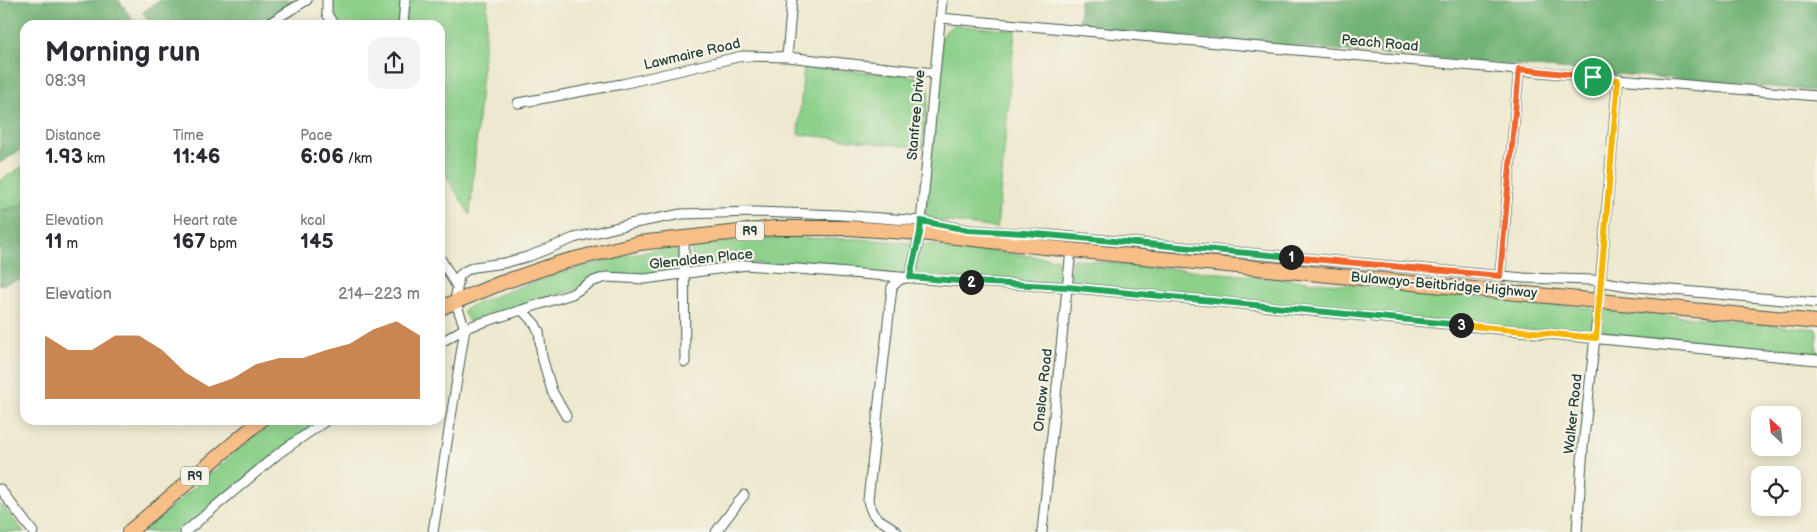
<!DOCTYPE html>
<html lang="en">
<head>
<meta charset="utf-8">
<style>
  body { margin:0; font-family:"Balsamiq Sans",sans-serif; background:#f2f2f3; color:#2b2b33; height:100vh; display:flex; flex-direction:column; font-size:19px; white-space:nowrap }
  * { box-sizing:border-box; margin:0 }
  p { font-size:16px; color:#7c7c81 }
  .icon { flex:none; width:28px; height:28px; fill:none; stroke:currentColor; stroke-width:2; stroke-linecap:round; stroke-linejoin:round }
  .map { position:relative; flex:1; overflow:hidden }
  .sheet { position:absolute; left:20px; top:20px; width:425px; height:405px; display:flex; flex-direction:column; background:#fff; border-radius:15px; box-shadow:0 2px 12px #0003 }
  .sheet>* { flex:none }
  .needle { width:32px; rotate:333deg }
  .buttons { position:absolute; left:1751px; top:406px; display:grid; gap:10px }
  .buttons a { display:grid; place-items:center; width:50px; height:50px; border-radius:10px; background:#fff; box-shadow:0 2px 12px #0003; font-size:25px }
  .pin { position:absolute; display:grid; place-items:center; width:42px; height:42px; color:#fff; margin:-21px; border:2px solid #fff; border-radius:50%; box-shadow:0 1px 5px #0007 }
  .km { position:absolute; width:25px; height:25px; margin:-12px; border-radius:50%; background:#222; color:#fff; font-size:14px; line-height:25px; text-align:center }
  .round { display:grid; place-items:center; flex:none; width:52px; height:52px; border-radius:15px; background:#f2f2f3 }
  .summary { display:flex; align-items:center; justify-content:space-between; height:85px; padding:0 25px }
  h1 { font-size:28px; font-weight:700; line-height:38px }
  .stats { display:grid; grid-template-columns:repeat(3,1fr); gap:8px; height:85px; padding:5px 25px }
  .stats div { display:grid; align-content:center }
  .stats b { font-size:21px; font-weight:700 }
  .stats small { font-size:14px; font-weight:400 }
  .stats p { font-size:14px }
  .chart { height:140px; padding:10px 25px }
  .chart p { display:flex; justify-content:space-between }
  .chart svg { width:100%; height:90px; margin-top:5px; fill:#b45309; opacity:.7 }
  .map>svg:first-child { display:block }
</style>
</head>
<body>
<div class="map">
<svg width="1817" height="532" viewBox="0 0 1817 532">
  <rect width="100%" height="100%" fill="#f7f3e8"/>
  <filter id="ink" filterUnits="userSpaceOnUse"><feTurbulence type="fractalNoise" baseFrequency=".02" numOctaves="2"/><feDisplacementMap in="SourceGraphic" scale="10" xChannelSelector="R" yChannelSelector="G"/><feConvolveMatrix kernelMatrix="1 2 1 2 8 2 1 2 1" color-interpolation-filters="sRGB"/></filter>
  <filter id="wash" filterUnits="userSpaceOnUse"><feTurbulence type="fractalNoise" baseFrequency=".0096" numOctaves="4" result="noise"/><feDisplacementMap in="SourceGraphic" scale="20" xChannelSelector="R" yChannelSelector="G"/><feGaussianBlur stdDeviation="1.12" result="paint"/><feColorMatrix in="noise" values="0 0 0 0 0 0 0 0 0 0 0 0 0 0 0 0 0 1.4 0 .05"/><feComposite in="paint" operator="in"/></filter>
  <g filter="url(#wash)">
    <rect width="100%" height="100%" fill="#ede8ce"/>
    <path fill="#8cd08a" stroke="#56865f" d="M329,0H403L400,25H338L330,12Z
      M408,0H488L470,215L440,165V103L445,83L440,81V25H406Z
      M953,25L1015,30L997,228L929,219L925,213L941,40L946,31Z
      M804,67L917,77L925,82L929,90L923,148L798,134Z
      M25,165V204L0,211V181Z
      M781,238L863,239L911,243C916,255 912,265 905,275L747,263L693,270L691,247L694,244Z
      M926,244L1057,259L1062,266L1060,284L914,275L920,247Z
      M674,247L678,250L680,272L643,277L618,276L584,286L471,324L464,314V309C531,280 601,258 674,247Z
      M1072,259L1592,308L1596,312L1594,336L1069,285Z
      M1602,309L1817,329V358L1601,337L1599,333Z
      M275,420H323L182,532H142L264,428Z
      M0,503L24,532H0Z"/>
    <path fill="#71b276" stroke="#487855" d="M0,0H119L136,25H25V147L0,163Z
      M161,0H300L261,25H150L143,12Z
      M1080,0H1817V91L1079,28Z
      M25,204V278L0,285V211Z"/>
  </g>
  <g filter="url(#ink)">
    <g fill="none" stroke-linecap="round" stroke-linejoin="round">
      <defs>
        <path id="minor" d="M327,0V14L334,25
          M940,18L1618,79L1817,96
          M266,25L307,0
          M403,25L405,0
          M787,57L792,0
          M518,103L622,84L742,56L787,57L934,73
          M684,238L685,362
          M440,258L456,285
          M1500,276L1519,69
          M522,310L535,324L539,332L542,357L552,391L566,416
          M440,343L465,328L572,294L591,282L606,277L645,279L746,265L951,281L1067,287L1817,360
          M0,489L33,532
          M185,532L279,453L327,420
          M433,532L465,328L455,301L459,276L465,271L474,267L504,263L530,256L574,238L630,224L681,214L755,212L840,215L921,221L968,230L1050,235L1524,278L1593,280L1628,286L1817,303
          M716,532L744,495
          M897,532C882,517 873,524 868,500L892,287L899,280L910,277L920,233L942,0
          M1042,532L1071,250
          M1577,532L1583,447L1599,300L1618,79"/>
        <path id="highway" d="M440,308L501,283L559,263L639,243L774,228H849L920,233L1071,250L1817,322
          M129,532L261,420"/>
      </defs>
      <use href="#minor" stroke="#3e574b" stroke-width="11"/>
      <use href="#highway" stroke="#3e574b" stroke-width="16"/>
      <use href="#minor" stroke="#fff" stroke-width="9"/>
      <use href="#highway" stroke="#f7be88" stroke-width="14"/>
    </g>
  </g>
  <g fill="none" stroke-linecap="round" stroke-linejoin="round" filter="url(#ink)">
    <defs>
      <path id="split-1" d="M1291,257L1500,276L1519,69L1593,77"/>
      <path id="split-2" d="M971,282L910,277L920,233L921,221L968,230L1025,233L1291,257"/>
      <path id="split-3" d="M971,282L1067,287L1461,325"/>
      <path id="split-4" d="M1461,325L1596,338L1618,80L1593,77"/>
    </defs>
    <use href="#split-1" stroke="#fff" stroke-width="10"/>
    <use href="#split-2" stroke="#fff" stroke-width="10"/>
    <use href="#split-3" stroke="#fff" stroke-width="10"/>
    <use href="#split-4" stroke="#fff" stroke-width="10"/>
    <use href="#split-1" stroke="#f0652b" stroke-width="6"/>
    <use href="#split-2" stroke="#22a559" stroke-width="6"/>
    <use href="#split-3" stroke="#22a559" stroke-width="6"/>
    <use href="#split-4" stroke="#f5b400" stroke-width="6"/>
  </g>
  <g text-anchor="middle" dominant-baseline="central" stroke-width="4.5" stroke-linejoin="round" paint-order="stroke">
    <g fill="#f7f3e8" stroke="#60746a" stroke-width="1">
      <rect x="736" y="221.5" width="28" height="19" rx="4"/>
      <rect x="181" y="466.5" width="28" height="19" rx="4"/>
    </g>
    <g font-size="12" font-weight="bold" fill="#1f3d34">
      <text x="750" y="231">R9</text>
      <text x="195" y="476">R9</text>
    </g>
    <g font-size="14" fill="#1f3d34" stroke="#f7f3e8">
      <text transform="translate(1380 43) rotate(5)">Peach Road</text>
      <text transform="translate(692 54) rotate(-13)">Lawmaire Road</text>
      <text transform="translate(916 115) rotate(-85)">Stanfree Drive</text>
      <text transform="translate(701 259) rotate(-6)">Glenalden Place</text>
      <text transform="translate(1444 285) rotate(5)">Bulawayo-Beitbridge Highway</text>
      <text transform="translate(1043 390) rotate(-84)">Onslow Road</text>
      <text transform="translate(1573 414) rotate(-84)">Walker Road</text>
    </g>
  </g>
</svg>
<div class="buttons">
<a><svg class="needle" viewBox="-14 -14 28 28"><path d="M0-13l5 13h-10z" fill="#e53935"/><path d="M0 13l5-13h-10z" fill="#7c7c81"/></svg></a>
<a><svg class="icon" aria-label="locate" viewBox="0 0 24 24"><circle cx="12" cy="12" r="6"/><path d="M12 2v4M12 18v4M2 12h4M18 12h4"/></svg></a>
</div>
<div class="pin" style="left:1593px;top:77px;background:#1e9e55"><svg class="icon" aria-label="arrive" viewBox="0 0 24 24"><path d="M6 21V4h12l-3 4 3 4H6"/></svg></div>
<b class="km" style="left:1291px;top:257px">1</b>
<b class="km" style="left:971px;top:282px">2</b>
<b class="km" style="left:1461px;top:325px">3</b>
<section class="sheet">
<div class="summary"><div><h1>Morning run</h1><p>08:39</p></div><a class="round"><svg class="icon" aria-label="share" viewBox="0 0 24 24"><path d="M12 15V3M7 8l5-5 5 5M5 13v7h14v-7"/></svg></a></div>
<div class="stats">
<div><p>Distance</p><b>1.93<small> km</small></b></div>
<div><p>Time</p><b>11:46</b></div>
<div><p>Pace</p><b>6:06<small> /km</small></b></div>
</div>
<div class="stats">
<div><p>Elevation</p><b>11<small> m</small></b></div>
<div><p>Heart rate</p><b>167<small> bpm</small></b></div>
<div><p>kcal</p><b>145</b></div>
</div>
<div class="chart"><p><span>Elevation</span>214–223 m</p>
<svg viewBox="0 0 160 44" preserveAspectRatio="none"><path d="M0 44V13L10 20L20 20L30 13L40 13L50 20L60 31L70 38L80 34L90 27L100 24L110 24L120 20L130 17L140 10L150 6L160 13V44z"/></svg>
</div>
</section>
</div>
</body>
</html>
